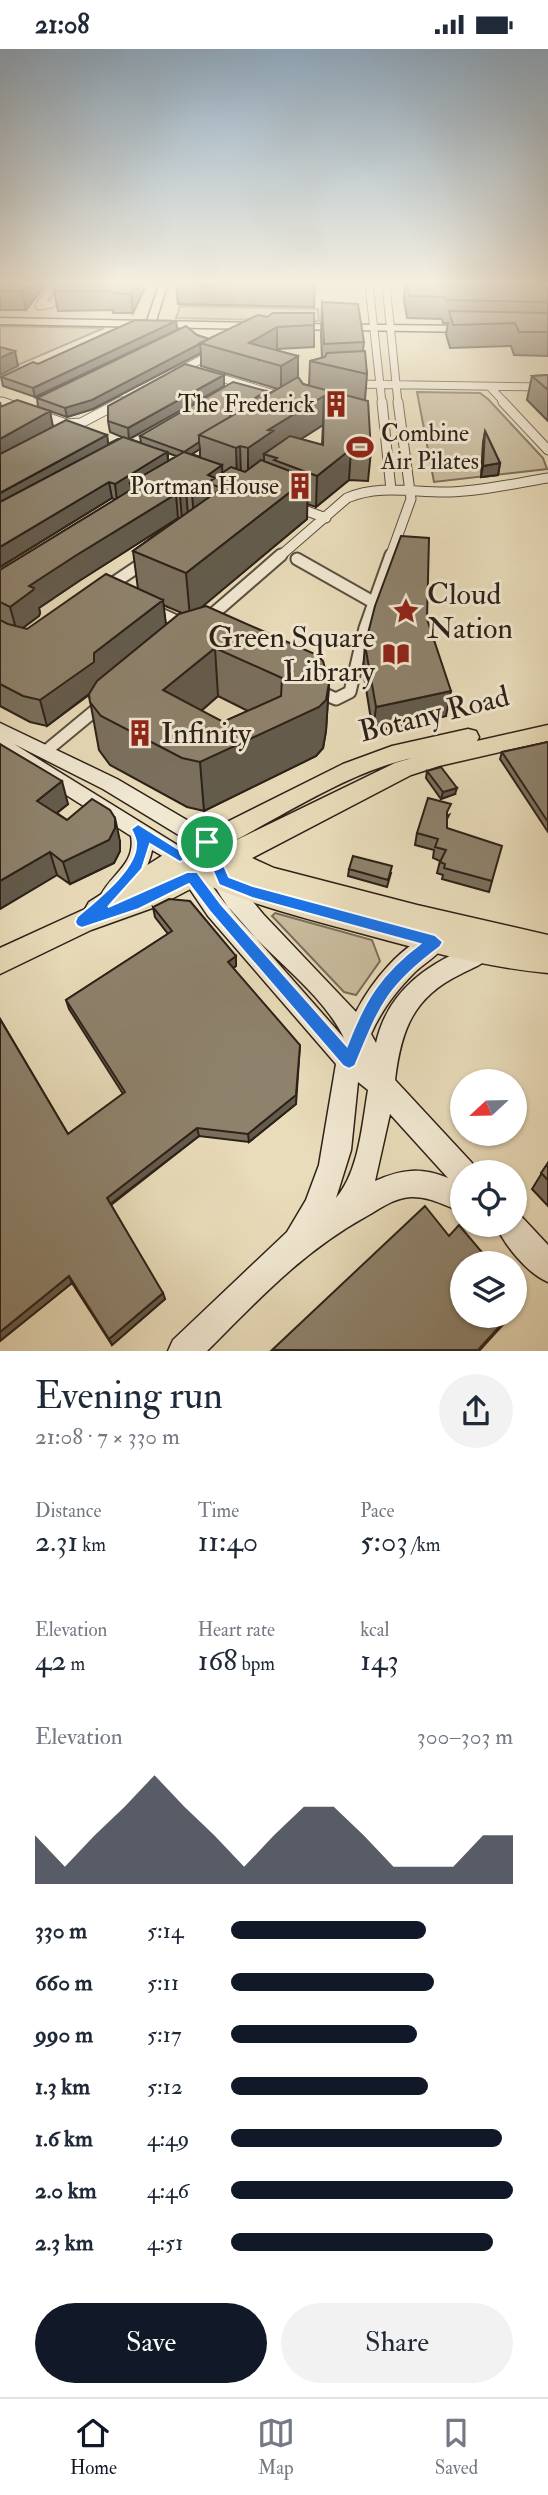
<!DOCTYPE html>
<html lang="en">
<head>
<meta charset="utf-8">
<style>
  body { margin:0; font-family:"IM FELL Double Pica",serif; background:#f2f2f3; color:#1f2937; height:100vh; display:flex; flex-direction:column; font-size:26px; white-space:nowrap }
  * { box-sizing:border-box; margin:0 }
  p { font-size:23px; color:#747a83 }
  .icon { flex:none; width:38px; height:38px; fill:none; stroke:currentColor; stroke-width:2; stroke-linecap:round; stroke-linejoin:round }
  .map { position:relative; height:1302px; overflow:hidden }
  .details { display:flex; flex-direction:column; background:#fff; flex:1 }
  .details>* { flex:none }
  .needle { width:46px; rotate:248deg }
  .tools { position:absolute; left:450px; top:1020px; display:grid; gap:14px }
  .tools a { display:grid; place-items:center; width:77px; height:77px; border-radius:50%; background:#fff; box-shadow:0 2px 5px #0004; font-size:35px }
  .pin { position:absolute; display:grid; place-items:center; width:60px; height:60px; color:#fff; margin:-30px; border:4px solid #fff; border-radius:50%; box-shadow:0 2px 7px #0007 }
  .round { display:grid; place-items:center; flex:none; width:74px; height:74px; border-radius:37px; background:#f2f2f3 }
  .head { display:flex; align-items:center; justify-content:space-between; height:119px; padding:0 35px }
  h1 { font-size:38px; font-weight:600; line-height:52px }
  .metrics { display:grid; grid-template-columns:repeat(3,1fr); gap:10px; height:119px; padding:7px 35px }
  .metrics div { display:grid; align-content:center }
  .metrics b { font-size:30px; font-weight:600 }
  .metrics small { font-size:19px; font-weight:400 }
  .metrics p { font-size:19px }
  .chart { height:196px; padding:14px 35px }
  .chart p { display:flex; justify-content:space-between }
  .chart svg { width:100%; height:126px; margin-top:7px; fill:#111827; opacity:.7 }
  .button { display:flex; gap:14px; margin-top:auto; padding:14px 35px }
  .button a { flex:1; height:80px; border-radius:42px; background:#111827; color:#fff; font-size:28px; font-weight:600; line-height:80px; text-align:center }
  .button a+a { background:#f2f2f3; color:#1f2937 }
  ul { padding:0 35px; list-style:none; font-size:23px }
  li { display:grid; grid-template-columns:112px 84px 1fr; align-items:center; height:52px }
  li i { height:18px; border-radius:9px; background:#111827 }
  .status { display:flex; justify-content:space-between; align-items:center; height:49px; padding:0 35px; background:#fff; direction:ltr }
  .status svg { height:19px; fill:currentColor }
  .dock { display:flex; justify-content:space-around; align-items:center; height:98px; border-top:2px solid #e0e1e3; background:#fff; font-size:19px; color:#747a83 }
  .dock a { display:grid; justify-items:center; gap:4px }
  .dock .active { color:#111827 }
  .map>svg:first-child { display:block }
</style>
</head>
<body>
<div class="status"><b>21:08</b><svg viewBox="0 0 49 12"><path d="M0 12V9h3v3zM5 12V6h3v6zM10 12V3h3v9zM15 12V0h3v12zM26 1h20v11H26zM47 4h2v5h-2z"/></svg></div>
<div class="map">
<svg width="548" height="1302" viewBox="0 0 548 1302">
  <rect width="100%" height="100%" fill="#e9dcba"/>
  <filter id="stains"><feTurbulence type="fractalNoise" baseFrequency=".00286" numOctaves="4"/><feColorMatrix values="0 0 0 0 .2 0 0 0 0 .09 0 0 0 0 .02 0 0 0 .5 -.17"/></filter>
  <radialGradient id="worn" r=".72"><stop offset=".6" stop-color="#630" stop-opacity="0"/><stop offset="1" stop-color="#630" stop-opacity=".3"/></radialGradient>
  <path fill="#c9bc9e" stroke="#7a6e5b" stroke-width="2" d="M180,257L318,260L319,272L176,269Z
    M0,277L104,279L18,316L0,311Z
    M417,343L480,344L488,350L543,409L547,420L434,433Z
    M275,864L372,891L380,912L356,946L344,943L272,867Z"/>
  <g fill="none" stroke-linecap="round" stroke-linejoin="round">
    <defs>
      <path id="street-far2" d="M54,236L39,257L52,255L65,236
        M369,236L382,354
        M386,236L398,354
        M176,324L215,303
        M208,325L284,348
        M352,335L548,338
        M490,338L505,354
        M0,352L7,354
        M118,354L122,352"/>
      <path id="street-far1" d="M2,353L66,375
        M382,353L391,441
        M503,353L548,401
        M66,375L81,374L121,353
        M293,457L326,469
        M279,508L347,449C381,435 414,444 450,443C483,442 516,434 548,429
        M390,508L411,450L398,353"/>
      <path id="street" d="M297,510L373,553
        M106,539L149,510
        M150,560L187,577
        M205,572L281,506
        M313,640L336,650L350,643L365,579L391,506
        M46,702L104,654"/>
      <path id="secondary" d="M159,236H167L156,272L258,274L263,277L258,280L0,275V269L147,272Z
        M290,275L471,277L476,280L471,283L293,280L288,277Z
        M0,674L117,730L214,787L217,793L214,799L207,801L200,799L103,740L14,695L187,802L190,808L187,814L180,817L152,801C149,820 127,860 104,853L101,846C112,824 136,815 131,787L0,704V688L3,689L0,688Z
        M192,818L200,821L224,853L344,989C316,931 242,892 212,832L215,826L223,823L231,826L263,865L356,963C372,932 402,895 435,883L443,886L446,893C440,906 424,914 414,924C396,942 381,962 371,985L376,994C388,940 431,912 480,894L488,897L491,904C486,915 472,919 461,925C413,948 401,981 395,1031L472,1114L476,1124H462V1163C446,1157 429,1147 411,1148C394,1149 381,1159 367,1167C302,1203 259,1250 207,1302H168L173,1291L287,1183L306,1151L319,1116L336,1015L208,867L181,827L184,821ZM358,1033L368,1041C362,1076 359,1122 336,1149L351,1101ZM390,1065L448,1129C421,1118 402,1120 375,1132Z
        M514,1163L520,1166L548,1196V1233C528,1225 504,1196 496,1176H514Z"/>
      <path id="primary" d="M548,676V692L439,717L411,726L252,809L274,819L417,856L548,886V924C484,918 422,901 360,884C307,870 253,856 202,834L158,857L91,881L0,925V899L85,860L89,853L171,801L343,715L392,697L468,680L476,682L479,688L477,692ZM412,709L395,714L228,795C286,765 349,723 412,709Z"/>
    </defs>
    <use href="#street-far2" stroke="#5b4f40" stroke-width="9"/>
    <use href="#street-far1" stroke="#5b4f40" stroke-width="11"/>
    <use href="#street" stroke="#5b4f40" stroke-width="15"/>
    <use href="#secondary" stroke="#2c2018" stroke-width="3"/>
    <use href="#primary" stroke="#2c2018" stroke-width="3"/>
    <use href="#street-far2" stroke="#f1e8d2" stroke-width="7"/>
    <use href="#street-far1" stroke="#f1e8d2" stroke-width="9"/>
    <use href="#street" stroke="#f1e8d2" stroke-width="11"/>
    <use href="#secondary" fill="#f1e8d2" fill-rule="evenodd"/>
    <use href="#primary" fill="#e9dcba" fill-rule="evenodd"/>
  </g>
  <path fill="#7a705d" stroke="#2c2018" stroke-width="2" fill-rule="evenodd" d="M0,236H45L26,261H0Z
    M59,236H143L144,241L133,264H113V261L58,262L54,242Z
    M176,236H315L314,258L178,255Z
    M405,236H545L548,240V307L514,306L511,297L450,299L446,285L448,274H443L442,270L407,269L404,251Z
    M322,253L364,293L363,302L367,325L365,351L371,402L368,432L349,431L316,458L307,455V470L201,558L329,634L326,682L323,699L316,707L204,762L187,758L110,716L99,701L89,646L47,677L30,673L0,657V521L115,451L112,449L0,518V353L1,358L53,378L107,386L108,395L122,388L110,383L108,372L224,337L130,390L141,394L140,387L266,346L278,340L201,317V304L93,360L67,368L38,358L37,349L197,286L209,290L267,268L314,276V298L277,300L275,301L298,307V328L303,335L309,337L310,312L322,309L321,286ZM323,376L322,396L301,390ZM200,400V408L192,405ZM168,404L176,407L168,412ZM178,469L133,502L138,540L27,580L23,579L39,567L40,564L39,559L79,532ZM163,556L182,564L166,576ZM218,647L248,662L223,673L201,662Z
    M176,272L177,281L35,348L3,337L1,328L38,315Z
    M548,326V372L527,351L532,327Z
    M485,382L500,414L498,426L481,428L483,393Z
    M427,570L446,667L373,683L363,621L365,596Z
    M548,693V783L500,710L502,703Z
    M0,695L68,755L57,764L67,771L120,792V802L114,814L70,835L57,826Z
    M427,722L455,745L441,750L426,729Z
    M449,766L447,770V779L492,832L489,843L442,830L443,826L437,824L440,812L433,809L434,801L415,796L417,784Z
    M349,820L391,824L387,838L348,827Z
    M153,858L236,907V917L233,919L296,1055L249,1093L199,1087L111,1156L165,1250L112,1296L72,1234L0,1292V970L68,1085L123,1045L69,960L66,951L168,885L155,868Z
    M548,1114V1157L532,1140Z"/>
  <path fill="#635b4c" stroke="#2c2018" stroke-width="2" d="M27,236H45L26,261L22,242Z
    M135,236H143L144,241L133,264L131,245Z
    M176,272L177,281L35,348L33,339Z
    M277,278V300L259,311L249,294Z
    M200,295L201,304L93,360L67,368L65,359Z
    M15,302L18,317L0,326V309Z
    M298,307V331L281,341V317Z
    M224,326V337L129,390L128,379Z
    M266,342V349L230,373L229,366Z
    M324,347L323,376L273,408L264,405V418L248,430V399L268,381Z
    M50,362L53,378L0,408V390Z
    M107,386L109,402L0,463V444Z
    M199,393L200,400L184,410V403Z
    M240,397L241,427L237,429L236,399Z
    M351,400L349,431L316,458L317,427Z
    M167,403L169,420L130,434L132,443L117,452L115,435Z
    M500,414L498,426L481,428L483,417Z
    M222,416L223,439H222L208,426Z
    M308,429L307,470L190,568L186,524Z
    M109,433L112,449L0,518V498Z
    M207,435L209,458L194,469L192,445Z
    M186,442L188,466L182,471L180,447Z
    M176,445L178,469L79,532L39,559L40,564L39,567L17,583L10,558L29,537L75,507Z
    M163,551L166,576L98,638L47,677L40,651L94,604Z
    M215,599L218,647L169,690L163,641Z
    M329,634L326,682L323,699L316,707L204,762L200,713Z
    M451,642L446,667L373,683L376,658Z
    M62,732L68,755L43,775L37,752Z
    M457,739L455,745L441,750L443,743Z
    M115,769L120,792V802L114,814L70,835L63,813Z
    M50,803L57,826L0,860V832Z
    M236,907V917L229,922L228,913Z
    M300,996L296,1055L249,1093L248,1085Z
    M197,1079L199,1087L109,1156L107,1149Z
    M69,1227L72,1234L0,1292V1283Z
    M163,1244L165,1250L112,1296L109,1290Z
    M509,1267H511L480,1301H478Z"/>
  <path fill="#8e826c" stroke="#2c2018" stroke-width="2" fill-rule="evenodd" d="M0,236H27L22,242H0Z
    M59,236H135L131,245L111,244L112,242H54Z
    M407,236H545L548,240V253L446,251L445,248L409,247Z
    M322,253L358,255L364,293L324,295Z
    M449,262L548,264V283H519L515,274L453,276Z
    M273,264H314V276L277,278L249,294L298,307L281,317L200,294L258,266L267,268Z
    M135,271L176,272L33,339L1,328L33,313L38,315Z
    M186,277L197,286L209,290L92,351L65,359L37,349Z
    M0,298L15,302L0,309Z
    M365,302L367,325L310,312L325,308L327,304Z
    M185,315L224,326L128,379L108,372V357Z
    M548,326V341L532,327Z
    M298,328L303,335L368,352L371,402L351,400L317,427L274,411L277,409L264,405L290,387L323,396L324,347L268,381L273,382L248,399L240,397L236,399L199,386Z
    M233,333L266,342L229,366L237,364L199,386V393L184,403L140,387Z
    M17,351L50,362L0,390V358Z
    M66,371L107,386L0,444V405Z
    M485,382L500,414L483,417Z
    M123,388L167,403L115,435L109,433L0,498V453Z
    M184,403L222,416L208,426L215,429L192,445L186,442L180,447L176,445L75,507L29,537L34,539L33,541L10,558L0,553V521L137,437L130,434Z
    M261,411L308,429L186,524L133,502L222,439L207,434L231,418L245,423Z
    M401,487L429,489L427,570L451,642L376,658L365,596L375,557Z
    M106,525L163,551L94,604V613L40,651L23,647L0,635V571L8,575L27,580Z
    M206,557L317,606L323,612L329,634L326,651L319,658L200,713L182,709L101,667L90,653L89,645L97,632L179,565ZM215,599L282,629L281,647L223,673L163,641Z
    M548,693V773L502,703Z
    M0,695L62,732L37,752L67,771L92,750L110,761L115,769V779L109,791L63,813L50,803L0,832Z
    M441,718L457,739L443,743L427,722Z
    M428,749L451,755L447,763V779L502,797L492,832L444,819L445,815L440,813L446,801L435,798L438,790L417,784Z
    M353,807L392,817L388,831L349,820Z
    M169,850L190,852L236,907L228,913L300,996L296,1046L248,1085L197,1079L107,1149L163,1244L109,1290L69,1227L0,1283V970L68,1085L125,1043L66,951L172,882L153,858Z
    M548,1114V1131L541,1124Z
    M425,1157L449,1187L459,1176L491,1214H462V1267H509L478,1301H272Z
    M514,1243L522,1252L514,1261Z"/>
  <linearGradient id="sky" x2="0" y2="1"><stop stop-color="#8faac0"/><stop offset="0.56" stop-color="#f5efe0"/><stop offset="1" stop-color="#f5efe0" stop-opacity="0"/></linearGradient>
  <rect width="548" height="418" fill="url(#sky)"/>
  <path fill="#1a73e8" stroke="#fff" stroke-width="2" fill-rule="evenodd" d="M138,775L180,801L202,789H212L229,828L253,837L435,886L443,893L440,898C386,938 380,957 355,1017L349,1020L343,1017L211,864L189,835L139,860L82,879L77,877L75,873L77,868C95,852 136,821 136,796C137,791 133,784 131,780ZM150,795L180,813L204,801L219,836L252,849L420,895C381,924 364,952 347,997L221,855L197,823H187L108,858L142,820Z"/>
  <defs>
    <symbol id="building-bare" viewBox="-9 -9 18 18"><path d="M-4-6H4V6H1V3H-1V6H-4ZM-2.5-4.3h1.7v1.8h-1.7ZM.8-4.3h1.7v1.8H.8ZM-2.5-1h1.7V.8h-1.7ZM.8-1h1.7V.8H.8Z" fill="#8f2418" stroke="#f1e8d2" stroke-width="2.5" paint-order="stroke"/></symbol>
    <symbol id="stadium-bare" viewBox="-9 -9 18 18"><path d="M0-5a6.5 5 0 1 0 0 10a6.5 5 0 1 0 0-10ZM-3.5-1.8h7v3.6h-7Z" fill="#8f2418" stroke="#f1e8d2" stroke-width="2.5" paint-order="stroke"/></symbol>
    <symbol id="sight-bare" viewBox="-9 -9 18 18"><path d="M0-6L1.8-2.2L6-1.7L2.9 1.2L3.7 5.4L0 3.3L-3.7 5.4L-2.9 1.2L-6-1.7L-1.8-2.2Z" fill="#8f2418" stroke="#f1e8d2" stroke-width="2.5" paint-order="stroke"/></symbol>
    <symbol id="library-bare" viewBox="-9 -9 18 18"><path d="M-6-4Q-3-5.5-.7-3.5V5Q-3 3-6 4ZM6-4Q3-5.5 .7-3.5V5Q3 3 6 4Z" fill="#8f2418" stroke="#f1e8d2" stroke-width="2.5" paint-order="stroke"/></symbol>
  </defs>
  <g fill-rule="evenodd">
    <use href="#building-bare" x="317" y="336" width="38" height="38"/>
    <use href="#stadium-bare" x="341" y="379" width="38" height="38"/>
    <use href="#building-bare" x="281" y="418" width="38" height="38"/>
    <use href="#sight-bare" x="387" y="543" width="38" height="38"/>
    <use href="#library-bare" x="377" y="586" width="38" height="38"/>
    <use href="#building-bare" x="121" y="665" width="38" height="38"/>
  </g>
  <g text-anchor="middle" dominant-baseline="central" stroke-width="6" stroke-linejoin="round" paint-order="stroke">
    <g font-size="24" fill="#2c2018" stroke="#f1e8d2" text-anchor="end">
      <text x="315" y="355">The Frederick</text>
      <text x="381" y="384" text-anchor="start">Combine<tspan x="381" dy="28">Air Pilates</tspan></text>
      <text x="279" y="437">Portman House</text>
    </g>
    <g font-size="30" fill="#2c2018" stroke="#f1e8d2" text-anchor="start">
      <text x="427" y="545">Cloud<tspan x="427" dy="34">Nation</tspan></text>
      <text x="375" y="588" text-anchor="end">Green Square<tspan x="375" dy="34">Library</tspan></text>
      <text x="161" y="684">Infinity</text>
    </g>
    <g font-size="30" fill="#2c2018" stroke="#f1e8d2">
      <text transform="translate(434 665) rotate(-14)">Botany Road</text>
    </g>
  </g>
  <rect width="100%" height="100%" filter="url(#stains)"/>
  <rect width="100%" height="100%" fill="url(#worn)"/>
</svg>
<div class="tools">
<a><svg class="needle" viewBox="-14 -14 28 28"><path d="M0-13l5 13h-10z" fill="#e53935"/><path d="M0 13l5-13h-10z" fill="#747a83"/></svg></a>
<a><svg class="icon" aria-label="locate" viewBox="0 0 24 24"><circle cx="12" cy="12" r="6"/><path d="M12 2v4M12 18v4M2 12h4M18 12h4"/></svg></a>
<a><svg class="icon" aria-label="layers" viewBox="0 0 24 24"><path d="M12 4l9 5-9 5-9-5zM3 14l9 5 9-5"/></svg></a>
</div>
<div class="pin" style="left:207px;top:793px;background:#1e9e55"><svg class="icon" aria-label="arrive" viewBox="0 0 24 24"><path d="M6 21V4h12l-3 4 3 4H6"/></svg></div>
</div>
<section class="details">
<div class="head"><div><h1>Evening run</h1><p>21:08 · 7 × 330 m</p></div><a class="round"><svg class="icon" aria-label="share" viewBox="0 0 24 24"><path d="M12 15V3M7 8l5-5 5 5M5 13v7h14v-7"/></svg></a></div>
<div class="metrics">
<div><p>Distance</p><b>2.31<small> km</small></b></div>
<div><p>Time</p><b>11:40</b></div>
<div><p>Pace</p><b>5:03<small> /km</small></b></div>
</div>
<div class="metrics">
<div><p>Elevation</p><b>42<small> m</small></b></div>
<div><p>Heart rate</p><b>168<small> bpm</small></b></div>
<div><p>kcal</p><b>143</b></div>
</div>
<div class="chart"><p><span>Elevation</span>300–303 m</p>
<svg viewBox="0 0 160 44" preserveAspectRatio="none"><path d="M0 44V27L10 38L20 27L30 17L40 6L50 17L60 27L70 38L80 27L90 17L100 17L110 27L120 38L130 38L140 38L150 27L160 27V44z"/></svg>
</div>
<ul>
<li><b>330 m</b>5:14<i style="width:69%"></i></li>
<li><b>660 m</b>5:11<i style="width:72%"></i></li>
<li><b>990 m</b>5:17<i style="width:66%"></i></li>
<li><b>1.3 km</b>5:12<i style="width:70%"></i></li>
<li><b>1.6 km</b>4:49<i style="width:96%"></i></li>
<li><b>2.0 km</b>4:46<i style="width:100%"></i></li>
<li><b>2.3 km</b>4:51<i style="width:93%"></i></li>
</ul>
<div class="button"><a>Save</a><a>Share</a></div>
</section>
<nav class="dock">
<a class="active"><svg class="icon" aria-label="home" viewBox="0 0 24 24"><path d="M3 11l9-7 9 7M6 9v11h12V9"/></svg>Home</a>
<a><svg class="icon" aria-label="map" viewBox="0 0 24 24"><path d="M3 6l6-2 6 2 6-2v14l-6 2-6-2-6 2zM9 4v14M15 6v14"/></svg>Map</a>
<a><svg class="icon" aria-label="saved" viewBox="0 0 24 24"><path d="M7 4h10v16l-5-4-5 4z"/></svg>Saved</a>
</nav>
</body>
</html>
